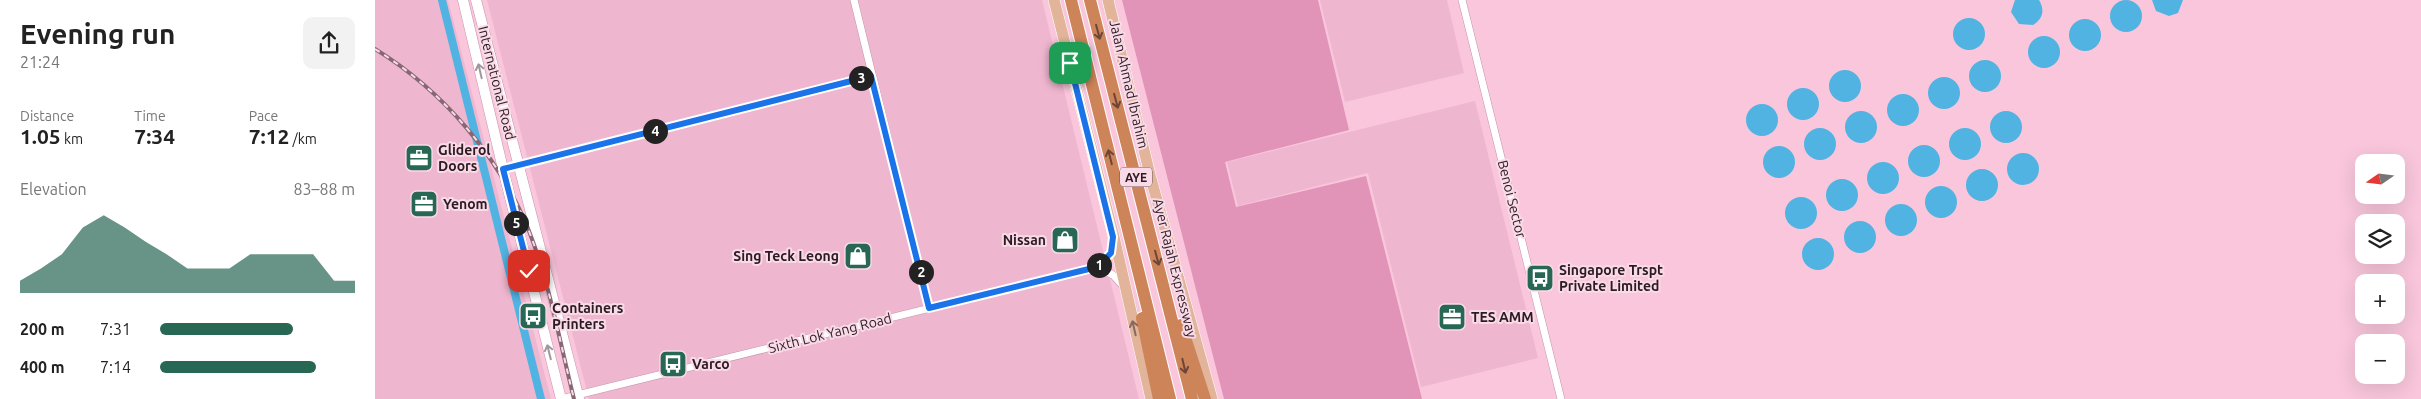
<!DOCTYPE html>
<html lang="en">
<head>
<meta charset="utf-8">
<style>
  body { margin:0; font-family:Ubuntu,sans-serif; background:#f2f2f2; color:#222; height:100vh; display:flex; flex-direction:column; font-size:19px; white-space:nowrap }
  * { box-sizing:border-box; margin:0 }
  p { font-size:16px; color:#767676 }
  .icon { flex:none; width:28px; height:28px; fill:none; stroke:currentColor; stroke-width:2; stroke-linecap:round; stroke-linejoin:round }
  .map { position:relative; flex:1; overflow:hidden }
  .side { display:flex; flex-direction:column; background:#fff; width:375px }
  .side>* { flex:none }
  .needle { width:32px; rotate:256deg }
  .buttons { position:absolute; left:1980px; top:154px; display:grid; gap:10px }
  .buttons a { display:grid; place-items:center; width:50px; height:50px; border-radius:10px; background:#fff; box-shadow:0 5px 20px #0002; font-size:25px }
  .pin { position:absolute; display:grid; place-items:center; width:42px; height:42px; color:#fff; margin:-21px; border-radius:10px; box-shadow:0 2px 8px #0006 }
  .km { position:absolute; width:25px; height:25px; margin:-12px; border-radius:50%; background:#222; color:#fff; font-size:14px; line-height:25px; text-align:center }
  .round { display:grid; place-items:center; flex:none; width:52px; height:52px; border-radius:10px; background:#f2f2f2 }
  .overview { display:flex; align-items:center; justify-content:space-between; height:85px; padding:0 20px }
  h1 { font-size:28px; font-weight:700; line-height:38px }
  .metrics { display:grid; grid-template-columns:repeat(3,1fr); gap:8px; height:85px; padding:5px 20px }
  .metrics div { display:grid; align-content:center }
  .metrics b { font-size:21px; font-weight:700 }
  .metrics small { font-size:14px; font-weight:400 }
  .metrics p { font-size:14px }
  .chart { height:140px; padding:10px 20px }
  .chart p { display:flex; justify-content:space-between }
  .chart svg { width:100%; height:90px; margin-top:5px; fill:#276754; opacity:.7 }
  ul { padding:0 20px; list-style:none; font-size:16px }
  li { display:grid; grid-template-columns:80px 60px 1fr; align-items:center; height:38px }
  li i { height:12px; border-radius:6px; background:#276754 }
  main { display:flex; flex:1; min-height:0 }
  .map>svg:first-child { display:block }
</style>
</head>
<body>
<main>
<section class="side">
<div class="overview"><div><h1>Evening run</h1><p>21:24</p></div><a class="round"><svg class="icon" aria-label="share" viewBox="0 0 24 24"><path d="M12 15V3M7 8l5-5 5 5M5 13v7h14v-7"/></svg></a></div>
<div class="metrics">
<div><p>Distance</p><b>1.05<small> km</small></b></div>
<div><p>Time</p><b>7:34</b></div>
<div><p>Pace</p><b>7:12<small> /km</small></b></div>
</div>
<div class="chart"><p><span>Elevation</span>83–88 m</p>
<svg viewBox="0 0 160 44" preserveAspectRatio="none"><path d="M0 44V38L10 32L20 25L30 12L40 6L50 12L60 19L70 25L80 32L90 32L100 32L110 25L120 25L130 25L140 25L150 38L160 38V44z"/></svg>
</div>
<ul>
<li><b>200 m</b>7:31<i style="width:68%"></i></li>
<li><b>400 m</b>7:14<i style="width:80%"></i></li>
</ul>
</section>
<div class="map">
<svg width="2046" height="399" viewBox="0 0 2046 399">
  <rect width="100%" height="100%" fill="#f9c6dc"/>
  <path fill="#efb7cf" d="M0,0H73L176,399H0Z
    M112,0H667L764,399H214Z
    M945,0H1072L1089,73L970,102Z
    M1100,101L1163,358L1046,387L993,173L863,206L852,162Z"/>
  <path fill="#e194b7" d="M747,0H943L974,130L850,162L861,207L991,176L1047,399H849Z"/>
  <path fill="#50b3e1" d="M1640,0H1664C1670,10 1668,19 1658,25L1644,24L1636,12Z
    M1777,0H1808L1803,13L1794,16L1781,11Z
    M1735 16a16 16 0 1 1 32 0a16 16 0 1 1-32 0Z
    M1578 34a16 16 0 1 1 32 0a16 16 0 1 1-32 0Z
    M1694 35a16 16 0 1 1 32 0a16 16 0 1 1-32 0Z
    M1653 52a16 16 0 1 1 32 0a16 16 0 1 1-32 0Z
    M1594 76a16 16 0 1 1 32 0a16 16 0 1 1-32 0Z
    M1454 86a16 16 0 1 1 32 0a16 16 0 1 1-32 0Z
    M1553 93a16 16 0 1 1 32 0a16 16 0 1 1-32 0Z
    M1412 104a16 16 0 1 1 32 0a16 16 0 1 1-32 0Z
    M1512 110a16 16 0 1 1 32 0a16 16 0 1 1-32 0Z
    M1371 120a16 16 0 1 1 32 0a16 16 0 1 1-32 0Z
    M1615 127a16 16 0 1 1 32 0a16 16 0 1 1-32 0Z
    M1470 127a16 16 0 1 1 32 0a16 16 0 1 1-32 0Z
    M1429 144a16 16 0 1 1 32 0a16 16 0 1 1-32 0Z
    M1574 144a16 16 0 1 1 32 0a16 16 0 1 1-32 0Z
    M1533 161a16 16 0 1 1 32 0a16 16 0 1 1-32 0Z
    M1388 162a16 16 0 1 1 32 0a16 16 0 1 1-32 0Z
    M1632 169a16 16 0 1 1 32 0a16 16 0 1 1-32 0Z
    M1492 178a16 16 0 1 1 32 0a16 16 0 1 1-32 0Z
    M1591 185a16 16 0 1 1 32 0a16 16 0 1 1-32 0Z
    M1451 195a16 16 0 1 1 32 0a16 16 0 1 1-32 0Z
    M1550 202a16 16 0 1 1 32 0a16 16 0 1 1-32 0Z
    M1410 213a16 16 0 1 1 32 0a16 16 0 1 1-32 0Z
    M1510 220a16 16 0 1 1 32 0a16 16 0 1 1-32 0Z
    M1469 237a16 16 0 1 1 32 0a16 16 0 1 1-32 0Z
    M1427 254a16 16 0 1 1 32 0a16 16 0 1 1-32 0Z"/>
  <g fill="none" stroke-linecap="round" stroke-linejoin="round">
    <path stroke="#50b3e1" stroke-width="8" d="M67,0L166,399"/>
    <defs>
      <path id="minor" d="M479,0L554,308
        M1087,0L1186,399
        M128,169L496,76
        M722,267L738,275L748,286
        M186,399L722,267L736,253L738,243"/>
      <path id="secondary" d="M88,0L128,169L186,399
        M101,0L204,399"/>
      <path id="primary" d="M679,0L739,237L776,399
        M733,0L775,175L837,399"/>
      <path id="motorway" d="M696,0L795,399
        M715,0L817,399
        M767,318L784,399
        M806,325L830,399"/>
    </defs>
    <use href="#minor" stroke="#c595aa" stroke-width="8"/>
    <use href="#secondary" stroke="#c595aa" stroke-width="11"/>
    <use href="#primary" stroke="#fff" stroke-width="12"/>
    <use href="#motorway" stroke="#fff" stroke-width="14"/>
    <use href="#minor" stroke="#fff" stroke-width="7"/>
    <use href="#secondary" stroke="#fff" stroke-width="10"/>
    <use href="#primary" stroke="#e2b59b" stroke-width="11"/>
    <use href="#motorway" stroke="#ce8459" stroke-width="12"/>
    <defs>
      <path id="rail" d="M0,49C68,91 124,156 154,231C175,285 185,343 199,399"/>
    </defs>
    <use href="#rail" stroke="#886775" stroke-width="4"/>
    <use href="#rail" stroke="#f9dae7" stroke-width="2" stroke-dasharray="5.5" stroke-linecap="butt"/>
  </g>
  <defs><path id="oneway-shaft" d="M-6 0H5M1.5-3L5.5 0L1.5 3" fill="none" stroke-width="1.6" stroke-linecap="round" stroke-linejoin="round" transform="scale(1.25)"/></defs>
  <g stroke="#6d4539">
    <use href="#oneway-shaft" transform="translate(723 32) rotate(75)"/>
    <use href="#oneway-shaft" transform="translate(741 101) rotate(75)"/>
    <use href="#oneway-shaft" transform="translate(735 157) rotate(-104)"/>
    <use href="#oneway-shaft" transform="translate(782 258) rotate(75)"/>
    <use href="#oneway-shaft" transform="translate(809 366) rotate(77)"/>
  </g>
  <g stroke="#a0989c">
    <use href="#oneway-shaft" transform="translate(105 71) rotate(-103)"/>
    <use href="#oneway-shaft" transform="translate(174 352) rotate(-104)"/>
  </g>
  <use stroke="#88685f" href="#oneway-shaft" transform="translate(759 328) rotate(-103)"/>
  <g fill="none" stroke-linecap="round" stroke-linejoin="round">
    <defs>
      <path id="route" d="M154,271L128,169L496,76L554,308L722,267L736,253L738,237L695,63"/>
    </defs>
    <use href="#route" stroke="#fff" stroke-width="10"/>
    <use href="#route" stroke="#1a73e8" stroke-width="6"/>
  </g>
  <defs>
    <symbol id="office-square" viewBox="-11 -11 22 22"><rect x="-9" y="-9" width="18" height="18" rx="4" fill="#276754" stroke="#f9dae7"/><path d="M-6-3h4V-5.5h4V-3h4V5H-6ZM-1-4.5V-3h2v-1.5ZM-6 0V1H6V0Z" fill="#fff"/></symbol>
    <symbol id="shop-square" viewBox="-11 -11 22 22"><rect x="-9" y="-9" width="18" height="18" rx="4" fill="#276754" stroke="#f9dae7"/><path d="M-5-2.5h2.3a2.7 3.5 0 0 1 5.4 0H5L5.5 6h-11ZM-1.5-2.5h3a1.5 2.3 0 0 0-3 0Z" fill="#fff"/></symbol>
    <symbol id="bus-square" viewBox="-11 -11 22 22"><rect x="-9" y="-9" width="18" height="18" rx="4" fill="#276754" stroke="#f9dae7"/><path d="M-5-6H5V4H4V6H2V4H-2V6H-4V4H-5ZM-3.5-4V0h7V-4ZM-3.5 1.2v1.5H-2V1.2ZM2 1.2v1.5H3.5V1.2Z" fill="#fff"/></symbol>
  </defs>
  <g fill-rule="evenodd">
    <use href="#office-square" x="28" y="142" width="32" height="32"/>
    <use href="#office-square" x="33" y="188" width="32" height="32"/>
    <use href="#shop-square" x="674" y="224" width="32" height="32"/>
    <use href="#shop-square" x="467" y="240" width="32" height="32"/>
    <use href="#bus-square" x="1149" y="262" width="32" height="32"/>
    <use href="#bus-square" x="142" y="300" width="32" height="32"/>
    <use href="#office-square" x="1061" y="301" width="32" height="32"/>
    <use href="#bus-square" x="282" y="348" width="32" height="32"/>
  </g>
  <g text-anchor="middle" dominant-baseline="central" stroke-width="4" stroke-linejoin="round" paint-order="stroke">
    <rect fill="#f9dae7" stroke="#6a545e" stroke-width="1" x="745" y="167.5" width="32" height="19" rx="4"/>
    <g font-size="12" font-weight="bold" fill="#2d1b23">
      <text x="761" y="177">AYE</text>
    </g>
    <g font-size="14" fill="#2d1b23" stroke="#f9dae7">
      <text transform="translate(122 83) rotate(76)">International Road</text>
      <text transform="translate(754 84) rotate(77)">Jalan Ahmad Ibrahim</text>
      <text transform="translate(1137 199) rotate(76)">Benoi Sector</text>
      <text transform="translate(800 268) rotate(76)">Ayer Rajah Expressway</text>
      <text transform="translate(455 333) rotate(-14)">Sixth Lok Yang Road</text>
    </g>
    <g font-size="14" font-weight="bold" fill="#2d1b23" stroke="#f9dae7" text-anchor="start">
      <text x="63" y="150">Gliderol<tspan x="63" dy="16">Doors</tspan></text>
      <text x="68" y="204">Yenom</text>
      <text x="671" y="240" text-anchor="end">Nissan</text>
      <text x="464" y="256" text-anchor="end">Sing Teck Leong</text>
      <text x="1184" y="270">Singapore Trspt<tspan x="1184" dy="16">Private Limited</tspan></text>
      <text x="177" y="308">Containers<tspan x="177" dy="16">Printers</tspan></text>
      <text x="1096" y="317">TES AMM</text>
      <text x="317" y="364">Varco</text>
    </g>
  </g>
</svg>
<div class="buttons">
<a><svg class="needle" viewBox="-14 -14 28 28"><path d="M0-13l5 13h-10z" fill="#e53935"/><path d="M0 13l5-13h-10z" fill="#767676"/></svg></a>
<a><svg class="icon" aria-label="layers" viewBox="0 0 24 24"><path d="M12 4l9 5-9 5-9-5zM3 14l9 5 9-5"/></svg></a>
<a>+</a>
<a>−</a>
</div>
<div class="pin" style="left:695px;top:63px;background:#1e9e55"><svg class="icon" aria-label="arrive" viewBox="0 0 24 24"><path d="M6 21V4h12l-3 4 3 4H6"/></svg></div>
<div class="pin" style="left:154px;top:271px;background:#d93025"><svg class="icon" aria-label="check" viewBox="0 0 24 24"><path d="M5 12l5 5 9-10"/></svg></div>
<b class="km" style="left:724px;top:265px">1</b>
<b class="km" style="left:546px;top:272px">2</b>
<b class="km" style="left:486px;top:78px">3</b>
<b class="km" style="left:280px;top:131px">4</b>
<b class="km" style="left:141px;top:223px">5</b>
</div>
</main>
</body>
</html>
